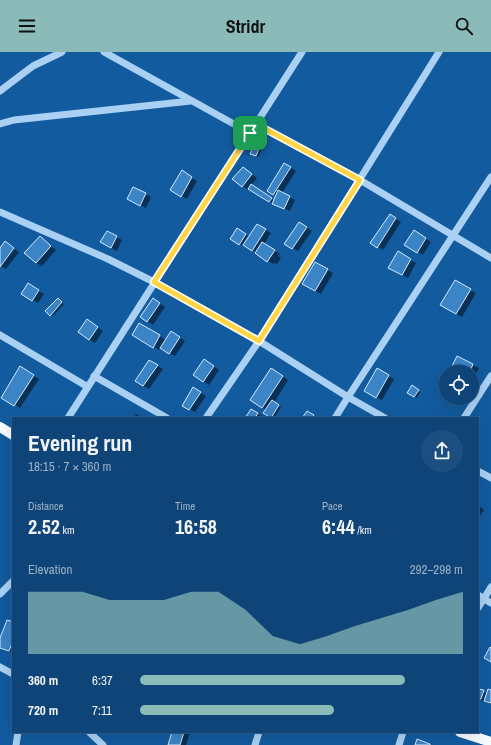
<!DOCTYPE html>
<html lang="en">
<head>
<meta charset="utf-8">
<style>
  body { margin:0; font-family:"Archivo Narrow",sans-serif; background:#1c4e7f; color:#f1f3f6; height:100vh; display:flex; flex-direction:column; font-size:15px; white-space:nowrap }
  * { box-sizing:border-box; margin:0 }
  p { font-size:13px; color:#9bb0c6 }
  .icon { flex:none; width:22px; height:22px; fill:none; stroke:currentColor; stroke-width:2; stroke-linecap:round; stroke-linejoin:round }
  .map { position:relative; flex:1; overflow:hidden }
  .panel { position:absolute; left:12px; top:365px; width:467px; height:316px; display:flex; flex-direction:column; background:#0e4477; border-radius:0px; box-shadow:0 4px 16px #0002,0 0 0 1px #2e5c89 }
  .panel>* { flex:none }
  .fabs { position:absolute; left:439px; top:313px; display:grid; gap:8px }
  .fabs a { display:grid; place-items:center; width:40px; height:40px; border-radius:50%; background:#0e4477; box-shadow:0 4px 16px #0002,0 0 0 1px #2e5c89; font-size:20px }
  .pin { position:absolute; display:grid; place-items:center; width:34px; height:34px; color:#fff; margin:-17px; border-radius:8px; box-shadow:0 2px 6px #0006 }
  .round { display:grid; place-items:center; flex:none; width:42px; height:42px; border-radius:21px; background:#1c4e7f }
  .head { display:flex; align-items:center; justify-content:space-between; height:68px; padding:0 16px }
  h1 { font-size:22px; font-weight:800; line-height:30px }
  .stats { display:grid; grid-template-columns:repeat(3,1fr); gap:6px; height:68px; padding:4px 16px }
  .stats div { display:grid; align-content:center }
  .stats b { font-size:20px; font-weight:800 }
  .stats small { font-size:11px; font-weight:400 }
  .stats p { font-size:11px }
  .chart { height:112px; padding:8px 16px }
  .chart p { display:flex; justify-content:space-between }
  .chart svg { width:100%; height:72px; margin-top:4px; fill:#8bbbb9; opacity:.7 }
  ul { padding:0 16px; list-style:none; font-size:13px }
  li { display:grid; grid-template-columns:64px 48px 1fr; align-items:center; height:30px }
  li i { height:10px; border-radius:5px; background:#8bbbb9 }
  header { display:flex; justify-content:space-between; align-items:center; height:52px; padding:0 16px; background:#8bbbb9; color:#111; font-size:18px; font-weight:800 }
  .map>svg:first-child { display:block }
</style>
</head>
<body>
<header><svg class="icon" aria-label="menu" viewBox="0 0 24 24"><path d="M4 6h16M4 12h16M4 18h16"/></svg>Stridr<svg class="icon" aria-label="search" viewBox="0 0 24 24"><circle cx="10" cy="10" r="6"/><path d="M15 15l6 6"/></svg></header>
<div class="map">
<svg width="491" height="693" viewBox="0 0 491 693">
  <rect width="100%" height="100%" fill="#125b9f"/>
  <path fill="#0007" d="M261,91L264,93L258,105L254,103Z
    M285,112L296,119L282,141L295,148L290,159L279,154L277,144L268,139Z
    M243,116L257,126L251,134L274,148L272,151L242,134Z
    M182,120L197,129L187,147L171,138Z
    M134,136L151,145L146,156L134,150Z
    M390,163L401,170L383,198L372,191Z
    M258,173L271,181L264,192L280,202L278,204L281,206L277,212L274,211L273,212L268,209L245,193Z
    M305,174L312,179L298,199L286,192Z
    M237,177L248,184L242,193L231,187Z
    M414,179L431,190L423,203L406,192Z
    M107,180L122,188L117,199L101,190Z
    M40,185L56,198L42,214L36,211Z
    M5,190L19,200L6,217L0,214V197Z
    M398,201L416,211L408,226L390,215Z
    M315,211L333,221L321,242L303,232Z
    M455,229L476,241L462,265L441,253Z
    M28,232L44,242L38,251L22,242Z
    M60,249L64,252L53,264L50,263Z
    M159,251L165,255L153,273L141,265Z
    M93,272L103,279L95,291L79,280Z
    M139,272L166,288L177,283L185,289L175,304L160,295L159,298L133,283Z
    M457,305L479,316L473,327L472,326V320H459Z
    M210,311L219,318L209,333L194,323Z
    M155,312L163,317L149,337L136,329Z
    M377,318L394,327L382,348L365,339Z
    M26,319L39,327L20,356L2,345Z
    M277,320L288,328L274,351L281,355L274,366L271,365L266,358L251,348Z
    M412,335L420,340L417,346L408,340Z
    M194,336L206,344L195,360L183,353Z
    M252,358L263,365L246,366Z
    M136,362L143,366H134Z
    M478,453L484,458L478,466Z
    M13,571V601L0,595V589Z
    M478,638L486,641L484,646L486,647L491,639V652L478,647Z
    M173,680H190L186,693H169Z"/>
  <path fill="#3b84c6" stroke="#d3eafe" d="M256,88L262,90L256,104L250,102Z
    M284,111L291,115L273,143L267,139Z
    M243,115L252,122L242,135L232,127Z
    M182,118L192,125L181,145L170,138Z
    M251,132L272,146L269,150L248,137Z
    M133,135L146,141L140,154L127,147Z
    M278,138L290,144L284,157L272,152Z
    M390,162L396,166L377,196L370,191Z
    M299,170L307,175L292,197L284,192Z
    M257,172L266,177L252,199L243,193Z
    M237,176L246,182L239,193L230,187Z
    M414,178L426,186L417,201L404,193Z
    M107,179L117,184L111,196L100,190Z
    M40,184L51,194L36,211L24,201Z
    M5,189L14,196L0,215V196Z
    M262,190L275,198L267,210L255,201Z
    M398,199L411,207L402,223L388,216Z
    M315,210L328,217L315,239L302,232Z
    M455,228L471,237L456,262L440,253Z
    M28,231L39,238L32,249L21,242Z
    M58,246L62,250L50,264L45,259Z
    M153,246L160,251L147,270L140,265Z
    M87,267L98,275L89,288L78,280Z
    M139,271L160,283L153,296L132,283Z
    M171,279L180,285L169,302L160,296Z
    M457,304L473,312L470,320H458L451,316Z
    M204,307L214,314L203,330L193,323Z
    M149,308L158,313L143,334L135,329Z
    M20,314L34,323L14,354L1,346Z
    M271,316L283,324L262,356L250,348Z
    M377,316L389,323L376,346L364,339Z
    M412,333L419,338L414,345L407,341Z
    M193,335L201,340L189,358L182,354Z
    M272,348L279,353L271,366L263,361Z
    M251,357L258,361L255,366H245Z
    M307,359L314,363L312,366H302Z
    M7,568L13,570V589L9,599L0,596V586Z
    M490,595L491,596V610L484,606Z
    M478,637L484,638L481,647H478Z
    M488,637L491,638V651L484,649Z
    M172,680H184L180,693H168Z
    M417,687L430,692V693H415Z"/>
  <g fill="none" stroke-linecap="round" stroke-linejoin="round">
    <path stroke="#aad1f4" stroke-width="7" d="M104,0L250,81
      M0,39L33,14L62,0
      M0,72L14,68L191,49
      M256,72L360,128L491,206
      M0,160L108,207L154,230L259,289L348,345L385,366
      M0,283L88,335
      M94,324L167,366
      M68,366L302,0
      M206,366L259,289L439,0
      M335,366L348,345L491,125
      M464,366L491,324
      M478,419L491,426
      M0,542L13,529
      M478,543L491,551
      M478,556L491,535
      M0,615L13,622
      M89,680L103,693
      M16,693L18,680
      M255,693L259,680
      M399,693L403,680"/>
    <path stroke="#f7fbff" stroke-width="10" d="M0,375L13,383
      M460,680L491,690"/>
  </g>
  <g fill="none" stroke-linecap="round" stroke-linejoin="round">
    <defs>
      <path id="route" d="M256,72L360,128L259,289L154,230Z"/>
    </defs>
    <use href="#route" stroke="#fff" stroke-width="8"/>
    <use href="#route" stroke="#ffd54a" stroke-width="5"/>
  </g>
</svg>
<div class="fabs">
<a><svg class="icon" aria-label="locate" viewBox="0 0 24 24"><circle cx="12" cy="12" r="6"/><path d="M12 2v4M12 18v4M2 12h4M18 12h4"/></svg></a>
</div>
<div class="pin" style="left:250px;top:81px;background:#1e9e55"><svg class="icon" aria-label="arrive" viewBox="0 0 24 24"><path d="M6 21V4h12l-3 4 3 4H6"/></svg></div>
<section class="panel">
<div class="head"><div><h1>Evening run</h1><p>18:15 · 7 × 360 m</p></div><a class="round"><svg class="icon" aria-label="share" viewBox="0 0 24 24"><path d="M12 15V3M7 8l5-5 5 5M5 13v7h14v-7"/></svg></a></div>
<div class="stats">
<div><p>Distance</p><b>2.52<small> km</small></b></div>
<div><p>Time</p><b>16:58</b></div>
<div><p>Pace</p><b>6:44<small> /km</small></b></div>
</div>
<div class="chart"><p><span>Elevation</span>292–298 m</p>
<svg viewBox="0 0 160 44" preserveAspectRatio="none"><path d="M0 44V6L10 6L20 6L30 11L40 11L50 11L60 6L70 6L80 17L90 33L100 38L110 33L120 27L130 22L140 17L150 11L160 6V44z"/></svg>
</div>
<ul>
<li><b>360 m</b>6:37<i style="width:82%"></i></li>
<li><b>720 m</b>7:11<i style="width:60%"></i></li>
</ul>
</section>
</div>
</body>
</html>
